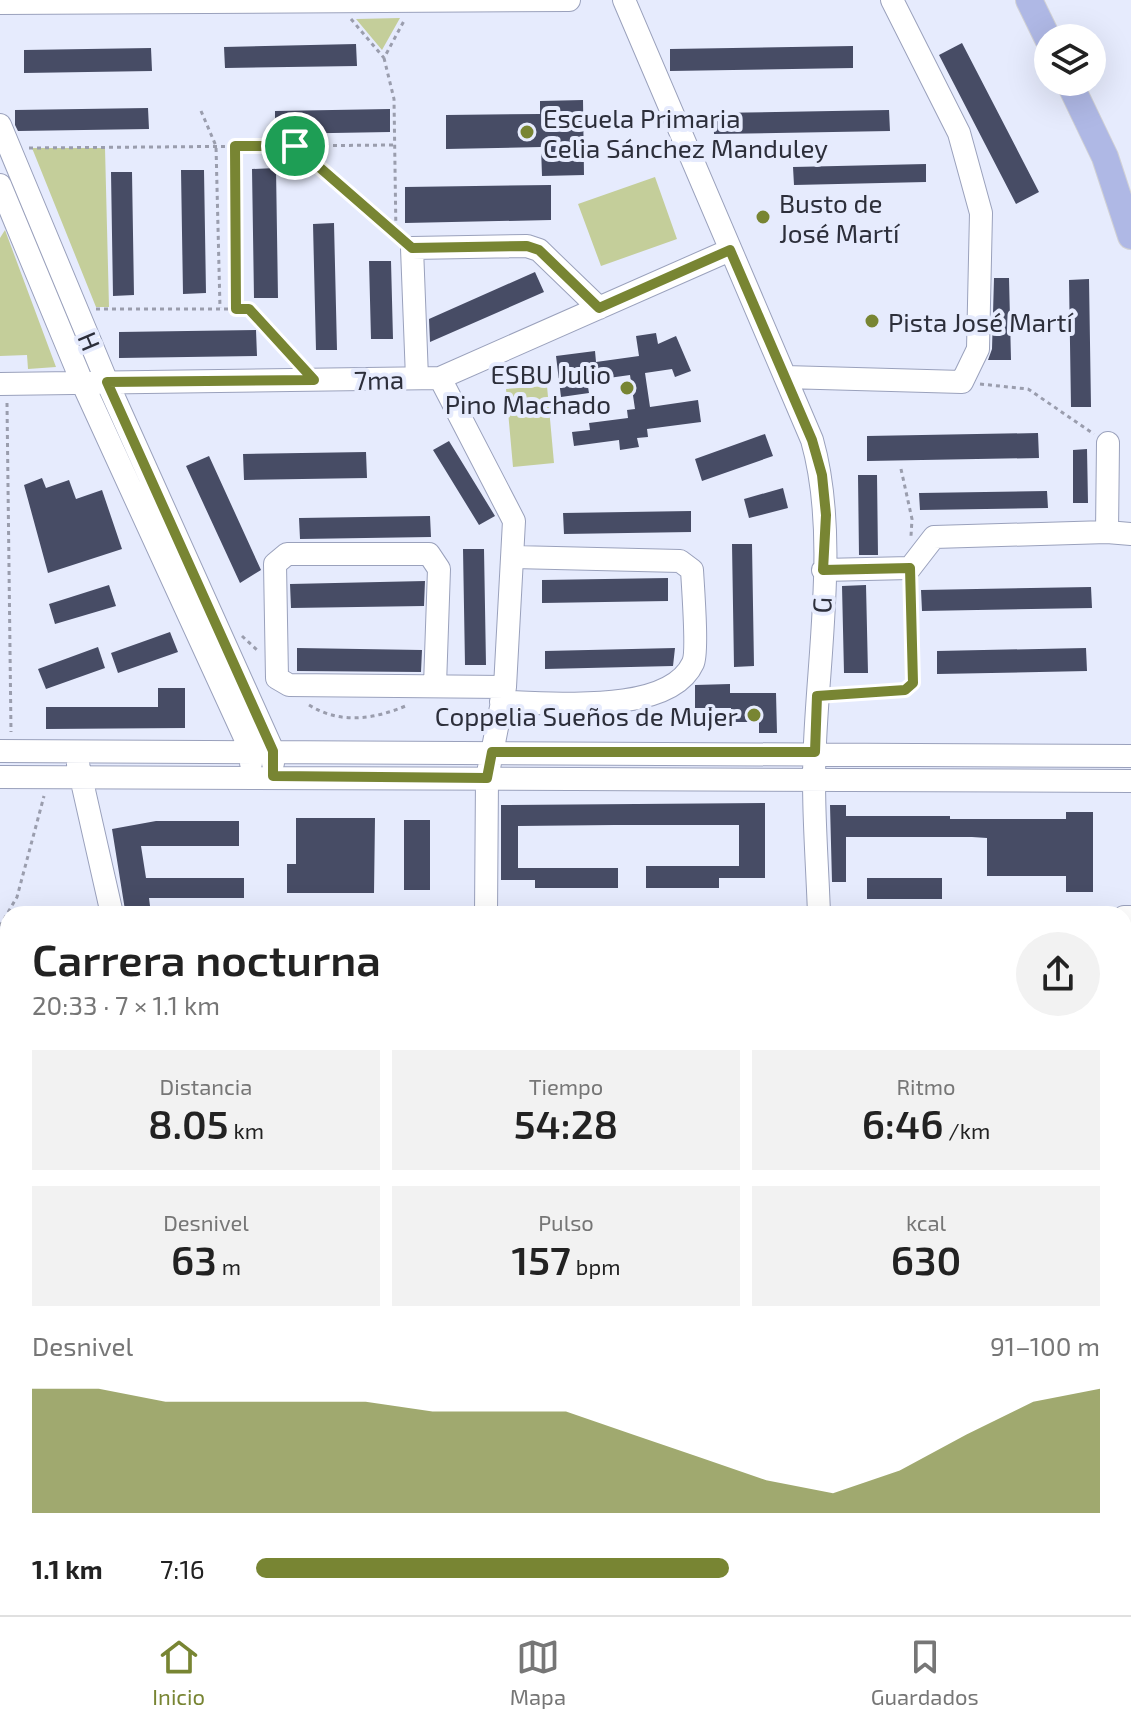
<!DOCTYPE html>
<html lang="es">
<head>
<meta charset="utf-8">
<style>
  body { margin:0; font-family:"Exo 2",sans-serif; background:#f2f2f2; color:#222; height:100vh; display:flex; flex-direction:column; font-size:30px; white-space:nowrap }
  * { box-sizing:border-box; margin:0 }
  p { font-size:26px; color:#767676 }
  .icon { flex:none; width:44px; height:44px; fill:none; stroke:currentColor; stroke-width:2; stroke-linecap:round; stroke-linejoin:round }
  .map { position:relative; flex:1; overflow:hidden }
  .panel { position:absolute; left:0px; top:906px; width:1132px; height:710px; display:flex; flex-direction:column; background:#fff; border-radius:24px 24px 0 0; box-shadow:0 8px 32px #0002 }
  .panel>* { flex:none }
  .tools { position:absolute; left:1034px; top:24px; display:grid; gap:16px }
  .tools a { display:grid; place-items:center; width:72px; height:72px; border-radius:50%; background:#fff; box-shadow:0 8px 32px #0002; font-size:40px }
  .pin { position:absolute; display:grid; place-items:center; width:68px; height:68px; color:#fff; margin:-34px; border:4px solid #fff; border-radius:50%; box-shadow:0 2px 8px #0007 }
  .round { display:grid; place-items:center; flex:none; width:84px; height:84px; border-radius:42px; background:#f2f2f2 }
  .headline { display:flex; align-items:center; justify-content:space-between; height:136px; padding:0 32px }
  h1 { font-size:44px; font-weight:600; line-height:60px }
  .figures { display:grid; grid-template-columns:repeat(3,1fr); gap:12px; height:136px; padding:8px 32px }
  .figures div { display:grid; align-content:center; border-radius:0px; background:#f2f2f2; text-align:center }
  .figures b { font-size:40px; font-weight:600 }
  .figures small { font-size:22px; font-weight:400 }
  .figures p { font-size:22px }
  .chart { height:224px; padding:16px 32px }
  .chart p { display:flex; justify-content:space-between }
  .chart svg { width:100%; height:144px; margin-top:8px; fill:#788533; opacity:.7 }
  ul { padding:0 32px; list-style:none; font-size:26px }
  li { display:grid; grid-template-columns:128px 96px 1fr; align-items:center; height:60px }
  li i { height:20px; border-radius:10px; background:#788533 }
  .menu { display:flex; justify-content:space-around; align-items:center; height:112px; border-top:2px solid #e0e0e0; background:#fff; font-size:22px; color:#767676 }
  .menu a { display:grid; justify-items:center; gap:4px }
  .menu .current { color:#788533 }
  .map>svg:first-child { display:block }
</style>
</head>
<body>
<div class="map">
<svg width="1131" height="1615" viewBox="0 0 1131 1615">
  <rect width="100%" height="100%" fill="#e6ebfd"/>
  <path fill="#c4ce9a" d="M400,18L382,50L356,19Z
    M32,148H105L109,307H96Z
    M655,177L677,239L601,266L578,204Z
    M5,230L56,367L28,369L27,355L0,356V238Z
    M547,386L554,463L513,467L506,389Z
    M1124,1109L1131,1110V1615H0V1244L8,1242V1608H1124Z"/>
  <path fill="#474c65" d="M962,43L1039,192L1016,204L939,55Z
    M356,44L357,66L225,68L224,47Z
    M853,46V68L670,71V49Z
    M151,48L152,71L24,73V50Z
    M583,100L584,175L542,176L541,147L446,149V115L540,114V101Z
    M148,108L149,129L18,131L15,125V110Z
    M390,109V132L275,134V111Z
    M889,110L890,131L714,134L713,113Z
    M926,164V182L794,185L793,167Z
    M276,168L278,298H254L252,169Z
    M181,170H204L206,293L183,294Z
    M111,172H132L134,295L113,296Z
    M551,185V220L405,223V187Z
    M334,223L337,350H316L313,224Z
    M369,261H391L393,339H371Z
    M535,272L544,292L430,342L429,319Z
    M994,278H1009L1011,360H988L992,349Z
    M1089,279L1091,407H1071L1069,280Z
    M256,330L257,356L119,358V332Z
    M656,333L658,344L676,336L691,371L675,377L672,369L645,373L650,407L698,400L701,422L647,429L648,437L637,438L639,447L620,450L619,440L574,446L572,432L590,430L589,423L628,418L627,410L635,409L630,375L587,381L589,393L561,397L556,356L595,351L596,362L639,356L636,336Z
    M1038,433L1039,458L867,461V436Z
    M765,434L773,456L702,481L695,459Z
    M449,441L495,516L479,525L433,450Z
    M1087,449L1088,503H1073V450Z
    M366,452L367,478L244,480L243,454Z
    M209,456L261,570L240,583L186,466Z
    M858,475H877L878,555H859Z
    M42,478L46,488L69,480L76,499L102,490L122,549L48,573L24,485Z
    M783,488L788,508L749,518L744,499Z
    M1047,491L1048,508L920,510L919,493Z
    M691,511V532L564,534L563,513Z
    M430,516L431,537L300,539L299,518Z
    M732,544H752L754,666L734,667Z
    M463,549H484L486,665H465Z
    M668,578V601L542,603V580Z
    M425,581L424,606L291,608L290,584Z
    M109,585L116,606L55,624L49,604Z
    M866,585L868,673H844L842,586Z
    M1091,587L1092,608L922,611L921,590Z
    M170,632L178,652L118,673L111,653Z
    M98,647L105,668L46,689L38,669Z
    M297,648L422,650L421,672L297,671Z
    M675,648L673,666L545,669V651Z
    M1086,648L1087,671L937,674V651Z
    M730,684V693H776L777,733H759V722H731V708H695V685Z
    M158,688H185V728L46,729V707H158Z
    M765,803V878H719V888H646V866H739V825H614L518,826V868H618V888H535V880H501V805Z
    M830,805H846V816H950V819H1066V812H1093V892H1066V876H987V838L972,837H846V882H832Z
    M296,818H375L374,893H287V864H296Z
    M404,820H430V890H404Z
    M156,821H239V846H141L146,878H244V898H149L150,906L125,910L112,829Z
    M867,878H942V899H867Z"/>
  <g fill="none" stroke-linecap="round" stroke-linejoin="round">
    <defs>
      <path id="minor" d="M624,0L812,440C838,531 819,648 815,743C812,800 817,857 819,914
        M0,3L569,0
        M0,125L107,382L273,751V763
        M0,185L82,382L251,751V763
        M785,377L962,382L978,349L981,213L959,133L892,0
        M417,378L412,248L527,246L539,250L599,308
        M440,378L514,521L505,687L487,778L486,914
        M0,384L440,378L730,250
        M1107,532L1131,534
        M823,570L910,568L934,537L1107,532L1108,443
        M435,685L439,569L429,554H287L275,564L277,678L289,685L505,687
        M501,702C550,702 669,716 693,663C698,652 693,588 692,570L680,561L514,557
        M0,751L1131,756
        M78,764L112,914
        M0,777L1131,781
        M1124,917H1131"/>
      <path id="major" d="M1029,0L1048,39
        M1069,82L1105,157L1131,236"/>
    </defs>
    <use href="#minor" stroke="#9aa1bc" stroke-width="24"/>
    <use href="#major" stroke="#d1d1d4" stroke-width="28"/>
    <path stroke="#9a9dad" stroke-width="3" stroke-dasharray="4 4" stroke-linecap="butt" d="M351,19L384,58L405,19
      M384,58L394,99L396,235
      M201,111L216,146L220,308
      M235,146L236,309
      M295,146L397,235
      M29,148L395,145
      M96,309H249L297,361
      M980,384L1028,389L1094,434
      M7,403L11,732
      M901,469L912,519L911,536
      M242,636L257,650
      M835,695L905,690L913,683L910,588
      M309,705C341,725 375,719 408,705
      M0,926L17,897L44,796"/>
    <use href="#minor" stroke="#fff" stroke-width="22"/>
    <use href="#major" stroke="#afb8e5" stroke-width="26"/>
  </g>
  <g fill="none" stroke-linecap="round" stroke-linejoin="round">
    <defs>
      <path id="route" d="M235,146H295L412,248L527,246L539,250L599,308L730,250L812,440L822,475L826,515L823,570L910,568L913,683L905,690L817,696L815,752H492L487,778L273,776V751L107,382L314,380L249,309H236Z"/>
    </defs>
    <use href="#route" stroke="#fff" stroke-width="16"/>
    <use href="#route" stroke="#788533" stroke-width="10"/>
  </g>
  <g fill="#788533" stroke="#e6ebfd" stroke-width="3">
    <circle cx="527" cy="132" r="8"/>
    <circle cx="763" cy="217" r="8"/>
    <circle cx="872" cy="321" r="8"/>
    <circle cx="627" cy="388" r="8"/>
    <circle cx="754" cy="715" r="8"/>
  </g>
  <g text-anchor="middle" dominant-baseline="central" stroke-width="8" stroke-linejoin="round" paint-order="stroke">
    <g font-size="26" fill="#2d2f3b" stroke="#e6ebfd" text-anchor="start">
      <text x="543" y="117">Escuela Primaria<tspan x="543" dy="30">Celia Sánchez Manduley</tspan></text>
      <text x="779" y="202">Busto de<tspan x="779" dy="30">José Martí</tspan></text>
      <text x="888" y="321">Pista José Martí</text>
      <text x="611" y="373" text-anchor="end">ESBU Julio<tspan x="611" dy="30">Pino Machado</tspan></text>
      <text x="738" y="715" text-anchor="end">Coppelia Sueños de Mujer</text>
    </g>
    <g font-size="26" fill="#2d2f3b" stroke="#e6ebfd">
      <text transform="translate(90 341) rotate(67)">H</text>
      <text transform="translate(379 379) rotate(-1)">7ma</text>
      <text transform="translate(821 605) rotate(-87)">G</text>
    </g>
  </g>
</svg>
<div class="tools">
<a><svg class="icon" aria-label="layers" viewBox="0 0 24 24"><path d="M12 4l9 5-9 5-9-5zM3 14l9 5 9-5"/></svg></a>
</div>
<div class="pin" style="left:295px;top:146px;background:#1e9e55"><svg class="icon" aria-label="arrive" viewBox="0 0 24 24"><path d="M6 21V4h12l-3 4 3 4H6"/></svg></div>
<section class="panel">
<div class="headline"><div><h1>Carrera nocturna</h1><p>20:33 · 7 × 1.1 km</p></div><a class="round"><svg class="icon" aria-label="share" viewBox="0 0 24 24"><path d="M12 15V3M7 8l5-5 5 5M5 13v7h14v-7"/></svg></a></div>
<div class="figures">
<div><p>Distancia</p><b>8.05<small> km</small></b></div>
<div><p>Tiempo</p><b>54:28</b></div>
<div><p>Ritmo</p><b>6:46<small> /km</small></b></div>
</div>
<div class="figures">
<div><p>Desnivel</p><b>63<small> m</small></b></div>
<div><p>Pulso</p><b>157<small> bpm</small></b></div>
<div><p>kcal</p><b>630</b></div>
</div>
<div class="chart"><p><span>Desnivel</span>91–100 m</p>
<svg viewBox="0 0 160 44" preserveAspectRatio="none"><path d="M0 44V6L10 6L20 10L30 10L40 10L50 10L60 13L70 13L80 13L90 20L100 27L110 34L120 38L130 31L140 20L150 10L160 6V44z"/></svg>
</div>
<ul>
<li><b>1.1 km</b>7:16<i style="width:56%"></i></li>
</ul>
</section>
</div>
<nav class="menu">
<a class="current"><svg class="icon" aria-label="home" viewBox="0 0 24 24"><path d="M3 11l9-7 9 7M6 9v11h12V9"/></svg>Inicio</a>
<a><svg class="icon" aria-label="map" viewBox="0 0 24 24"><path d="M3 6l6-2 6 2 6-2v14l-6 2-6-2-6 2zM9 4v14M15 6v14"/></svg>Mapa</a>
<a><svg class="icon" aria-label="saved" viewBox="0 0 24 24"><path d="M7 4h10v16l-5-4-5 4z"/></svg>Guardados</a>
</nav>
</body>
</html>
